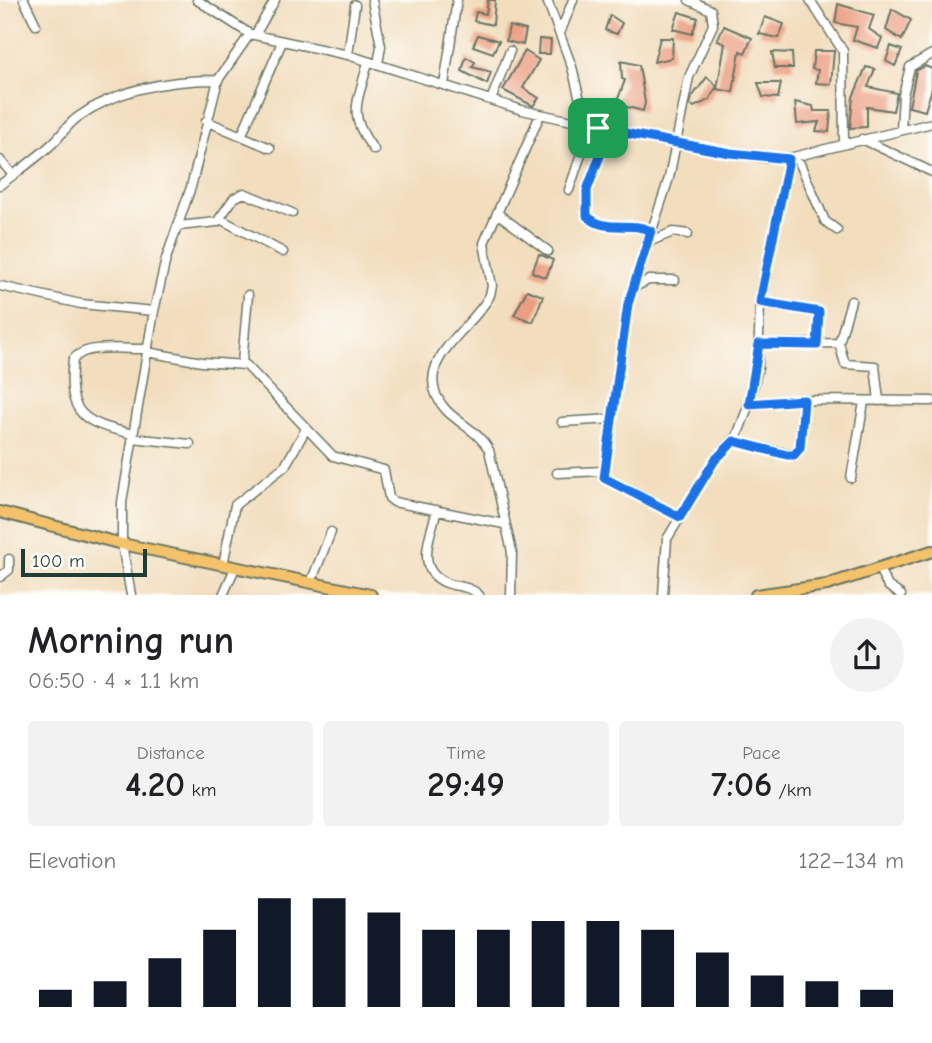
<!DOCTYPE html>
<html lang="en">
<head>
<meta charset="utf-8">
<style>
  body { margin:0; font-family:"Comic Neue",sans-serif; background:#f2f2f2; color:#202124; height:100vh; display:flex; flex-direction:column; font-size:26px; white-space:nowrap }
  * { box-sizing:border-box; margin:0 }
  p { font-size:23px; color:#757577 }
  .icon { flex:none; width:38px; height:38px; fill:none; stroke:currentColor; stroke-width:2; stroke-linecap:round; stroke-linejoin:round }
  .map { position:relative; height:595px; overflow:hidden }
  .panel { display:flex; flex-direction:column; background:#fff; flex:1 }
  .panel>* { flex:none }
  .scale { position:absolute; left:21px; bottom:18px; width:126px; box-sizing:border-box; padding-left:7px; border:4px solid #1f3d34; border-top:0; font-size:19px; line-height:24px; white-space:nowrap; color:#1f3d34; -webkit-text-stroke:5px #fdfcf7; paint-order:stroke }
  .pin { position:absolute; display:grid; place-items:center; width:60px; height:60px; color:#fff; margin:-30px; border-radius:14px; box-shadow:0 4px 10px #0006 }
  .round { display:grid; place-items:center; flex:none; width:74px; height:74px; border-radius:37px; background:#f2f2f2 }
  .overview { display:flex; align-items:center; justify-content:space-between; height:119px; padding:0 28px }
  h1 { font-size:38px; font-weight:700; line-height:52px }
  .figures { display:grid; grid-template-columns:repeat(3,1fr); gap:10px; height:119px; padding:7px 28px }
  .figures div { display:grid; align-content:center; border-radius:7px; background:#f2f2f2; text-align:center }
  .figures b { font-size:35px; font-weight:700 }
  .figures small { font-size:19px; font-weight:400 }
  .figures p { font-size:19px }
  .chart { height:196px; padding:14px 28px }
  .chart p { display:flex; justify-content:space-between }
  .chart svg { width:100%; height:126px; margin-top:7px; stroke:#111827; stroke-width:6 }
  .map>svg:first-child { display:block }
</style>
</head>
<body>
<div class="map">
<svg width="932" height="595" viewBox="0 0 932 595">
  <rect width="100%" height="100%" fill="#fdfcf7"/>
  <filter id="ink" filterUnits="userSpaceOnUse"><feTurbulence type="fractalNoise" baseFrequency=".0143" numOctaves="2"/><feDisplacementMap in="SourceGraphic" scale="14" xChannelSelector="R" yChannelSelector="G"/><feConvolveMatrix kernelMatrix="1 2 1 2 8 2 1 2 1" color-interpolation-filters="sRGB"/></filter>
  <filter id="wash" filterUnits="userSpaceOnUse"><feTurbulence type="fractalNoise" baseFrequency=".00686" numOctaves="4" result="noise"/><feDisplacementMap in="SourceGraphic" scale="28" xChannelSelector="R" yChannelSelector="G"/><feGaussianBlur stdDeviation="1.57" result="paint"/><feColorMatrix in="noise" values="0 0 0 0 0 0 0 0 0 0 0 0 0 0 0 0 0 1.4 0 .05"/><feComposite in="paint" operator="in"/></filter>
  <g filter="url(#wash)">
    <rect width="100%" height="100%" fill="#f2ddbd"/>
    <g id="blocks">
      <path fill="#ec9e82" d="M488,0H495L493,25L474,21L476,12L486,14Z
        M838,4L874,15L869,29L882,38L878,48L853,40L857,27L835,23Z
        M892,9L911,20L902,40L886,30Z
        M679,12L698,18L692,34L673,29Z
        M610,15L622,23L617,34L605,30Z
        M765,17L784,24L779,38L759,34Z
        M509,26L526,30L523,45L506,41Z
        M724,26L752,38L745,53L740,51L733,92L717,89L725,44L717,40Z
        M478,35L499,41L493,53L473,46Z
        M660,38H673L672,58L654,62Z
        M539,39L551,40L550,54H538Z
        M891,46L902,50L895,66L886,61Z
        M525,51L539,60L523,88L539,98L533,106L503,90Z
        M814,51H834L831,84L816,83L818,70L812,69Z
        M772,52L792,53L793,68H775Z
        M466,57L475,62L472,67L491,72L487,84L462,71Z
        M621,61L639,65L645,103L643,111L616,104L625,80L622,79Z
        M925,66L932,69V88L925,111L909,107L916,71Z
        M866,67L875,69L868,87L897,93L893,111L867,107V127L850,128L853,97Z
        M707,77L717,86L709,100L694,107L690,105L692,97Z
        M758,83H781L778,98L763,97Z
        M795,102L813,106L814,111H831L829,132L816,131L819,122L797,124Z
        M539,254L553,260L546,278L532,272Z
        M527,290L543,296L533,322L514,315Z"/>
    </g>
  </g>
  <g filter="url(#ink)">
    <use href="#blocks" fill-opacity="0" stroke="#697564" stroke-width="2"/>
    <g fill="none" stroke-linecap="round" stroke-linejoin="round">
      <defs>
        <path id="minor" d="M24,0L36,25
          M197,0L250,34L348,55L522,110L676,144L765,158H789L932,123
          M372,0L381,46L378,64
          M547,0L572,67L586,125
          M810,0L843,51L844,144
          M560,33L573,0
          M255,35L275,0
          M348,55L355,5
          M368,62C358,104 346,113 374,150
          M444,85L457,0
          M491,100L510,51
          M206,121L270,148
          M598,128L601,153L587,190V216C606,234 629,220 651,231
          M901,130L903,95L910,67L932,54
          M242,134L282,42
          M862,139L932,172
          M797,157L825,221L837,230
          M0,160L13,175
          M0,185C18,171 39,157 55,141C63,133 68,124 78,117C117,89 170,80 218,80
          M569,190L591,125
          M497,213L548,251
          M220,219L283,252
          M178,226L217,222L234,198L244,193L292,213
          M646,243L673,232L688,234
          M0,286L81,304L154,311
          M632,288L649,280H675
          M760,302L819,312L817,345
          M839,343L851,301
          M759,344L839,343L845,364L875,366L879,401
          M147,352L202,362L246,365L333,456L384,470L389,498L394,502L504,524
          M242,363L248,295
          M749,404L804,400L932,401
          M562,422L612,419
          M133,434C85,423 66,416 73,360C85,342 128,350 148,349
          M132,438L190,444
          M734,441L794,455L800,448L804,400
          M557,473L604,471
          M851,478L864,402
          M437,510C429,540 413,575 453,585C463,587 472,588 479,595
          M680,517L604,478L628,304L669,178L689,77L713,25L711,10L689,0
          M223,565L235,505L285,466L306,429
          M879,569L888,586L901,595
          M0,577L9,570V559
          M311,582L331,532
          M131,595L122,544V502L154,311L166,259L191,187L218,80L250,34
          M223,595L235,568
          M511,595L512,552L489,450C478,431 461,425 446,410C405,364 473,330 490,295L492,286L484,243L540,115
          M663,595L667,539L715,460L737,436L749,404L758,368L760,302L789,158"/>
        <path id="major" d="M0,512L122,544L371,595
          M756,595L827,585L932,551"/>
      </defs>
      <use href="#minor" stroke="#697564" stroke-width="11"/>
      <use href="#major" stroke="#697564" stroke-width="14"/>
      <use href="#minor" stroke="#fff" stroke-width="8"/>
      <use href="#major" stroke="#f3c26a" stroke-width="10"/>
    </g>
  </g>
  <g fill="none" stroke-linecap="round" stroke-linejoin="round" filter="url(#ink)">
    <defs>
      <path id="route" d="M598,128L730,153L789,159L760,302L819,312L817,345L759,344L749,404L804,400L800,448L794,455H787L734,441L715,460L680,517L604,478L628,304L651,231C629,220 606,234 587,216V190L601,153Z"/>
    </defs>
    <use href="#route" stroke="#fff" stroke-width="14"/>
    <use href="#route" stroke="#1a73e8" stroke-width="9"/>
  </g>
</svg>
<div class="scale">100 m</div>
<div class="pin" style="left:598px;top:128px;background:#1e9e55"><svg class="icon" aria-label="arrive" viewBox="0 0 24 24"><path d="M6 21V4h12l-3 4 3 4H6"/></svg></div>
</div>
<section class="panel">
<div class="overview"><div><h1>Morning run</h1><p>06:50 · 4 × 1.1 km</p></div><a class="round"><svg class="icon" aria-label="share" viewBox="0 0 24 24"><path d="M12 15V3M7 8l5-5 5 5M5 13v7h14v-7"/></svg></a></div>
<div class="figures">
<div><p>Distance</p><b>4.20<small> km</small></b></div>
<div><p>Time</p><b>29:49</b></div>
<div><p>Pace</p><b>7:06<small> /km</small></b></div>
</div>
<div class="chart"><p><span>Elevation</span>122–134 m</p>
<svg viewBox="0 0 160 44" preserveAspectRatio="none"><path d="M5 44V38M15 44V35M25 44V27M35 44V17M45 44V6M55 44V6M65 44V11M75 44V17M85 44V17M95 44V14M105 44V14M115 44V17M125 44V25M135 44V33M145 44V35M155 44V38"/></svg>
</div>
</section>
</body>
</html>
